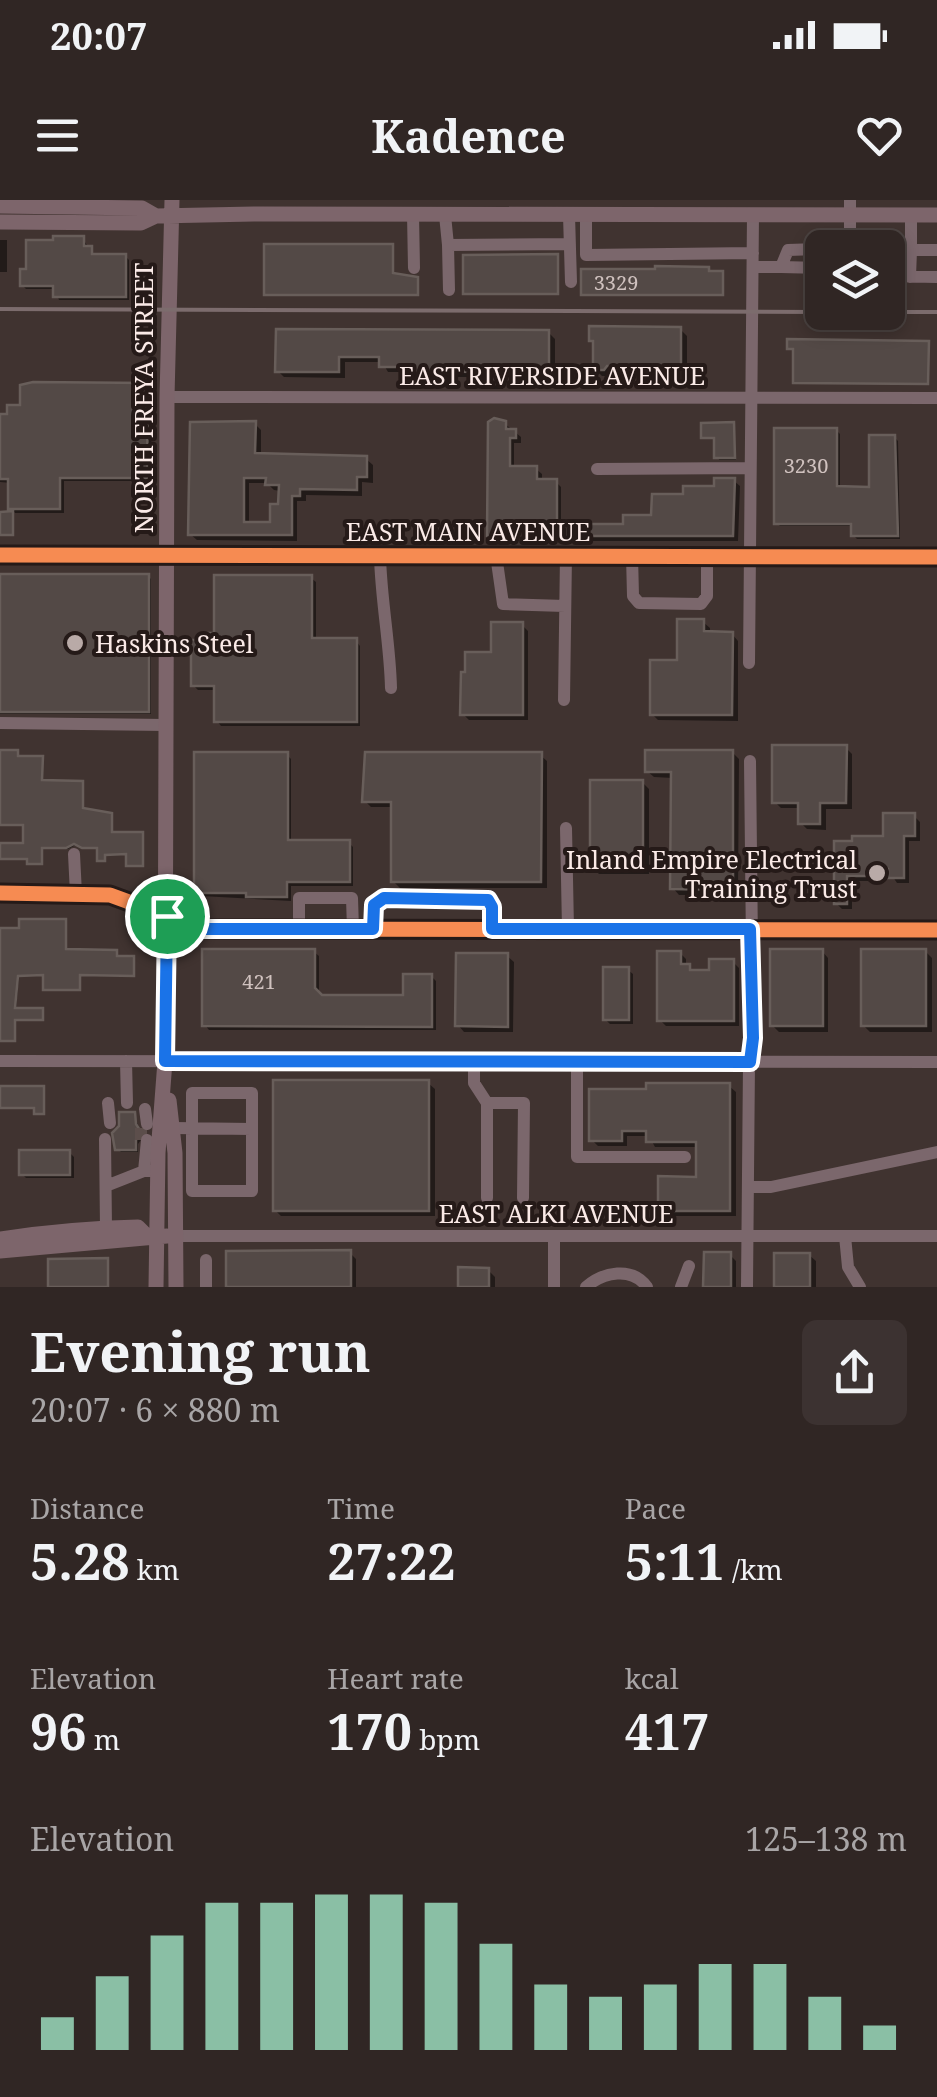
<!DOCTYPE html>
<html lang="en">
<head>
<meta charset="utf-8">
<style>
  body { margin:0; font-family:"Noto Serif",serif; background:#3c3231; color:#f1f3f6; height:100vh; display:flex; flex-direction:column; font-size:38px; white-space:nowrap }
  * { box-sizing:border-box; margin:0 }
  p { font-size:32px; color:#a8a5a6 }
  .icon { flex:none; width:55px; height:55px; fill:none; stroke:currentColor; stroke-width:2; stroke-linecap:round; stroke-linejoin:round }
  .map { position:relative; height:1087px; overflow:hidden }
  .side { display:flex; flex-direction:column; background:#302624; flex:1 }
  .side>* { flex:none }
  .controls { position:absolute; left:805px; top:30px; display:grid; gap:20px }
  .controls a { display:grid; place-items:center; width:100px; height:100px; border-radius:15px; background:#302624; box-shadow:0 5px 15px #0003,0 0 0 2px #4b4341; font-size:50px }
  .pin { position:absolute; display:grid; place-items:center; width:85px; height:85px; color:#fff; margin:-42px; border:5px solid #fff; border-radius:50%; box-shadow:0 2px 10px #0007 }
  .round { display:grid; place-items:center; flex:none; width:105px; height:105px; border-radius:15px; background:#3c3231 }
  .overview { display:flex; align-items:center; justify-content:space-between; height:170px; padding:0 30px }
  h1 { font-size:55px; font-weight:700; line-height:75px }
  .metrics { display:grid; grid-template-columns:repeat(3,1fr); gap:15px; height:170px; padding:10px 30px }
  .metrics div { display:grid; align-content:center }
  .metrics b { font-size:50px; font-weight:700 }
  .metrics small { font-size:28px; font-weight:400 }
  .metrics p { font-size:28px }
  .chart { height:280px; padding:20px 30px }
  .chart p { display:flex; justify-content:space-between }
  .chart svg { width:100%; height:180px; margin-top:10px; stroke:#8abfa5; stroke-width:6 }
  .status { display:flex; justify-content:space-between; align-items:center; height:70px; padding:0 50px; background:#302624; direction:ltr }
  .status svg { height:28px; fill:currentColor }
  header { display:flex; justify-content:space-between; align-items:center; height:130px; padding:0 30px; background:#302624; font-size:45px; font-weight:700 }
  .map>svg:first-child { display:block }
</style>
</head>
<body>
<div class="status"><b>20:07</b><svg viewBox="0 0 49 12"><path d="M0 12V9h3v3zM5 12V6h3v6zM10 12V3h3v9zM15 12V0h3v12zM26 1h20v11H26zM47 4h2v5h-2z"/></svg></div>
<header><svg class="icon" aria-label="menu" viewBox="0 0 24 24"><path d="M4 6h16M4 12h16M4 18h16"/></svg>Kadence<svg class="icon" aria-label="heart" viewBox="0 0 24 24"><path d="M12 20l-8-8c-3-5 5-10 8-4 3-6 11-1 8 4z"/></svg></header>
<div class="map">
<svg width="937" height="1087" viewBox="0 0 937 1087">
  <rect width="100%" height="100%" fill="#403330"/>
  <path fill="#0007" fill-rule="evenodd" d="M83,39L94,56H125L129,60V100H59L55,89H26L22,85Z
    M0,40H7V72H0Z
    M893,41V60H888V48Z
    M680,129L687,136V171H614L610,176H602L595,169V144L591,140Z
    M278,132H548L555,139V177H503V189H488L482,183V177H414L410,172H388L382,162H345V178L284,177L278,171Z
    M147,186L152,190L151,281H64V313H15L11,308V283L0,282V217Z
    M504,223L521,237V243H514V269H536L542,274V282H556L561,287V326H625L654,317L685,297L734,281L740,286L738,341H567L561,335V327H504V341H494L489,335Z
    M255,224L261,230V255L366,259L373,265V283L362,282V296L306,295V301H297V341L197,340L190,334ZM249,283H267L274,290L281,291V306L273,325L249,324Z
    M733,225L736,260H719L716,239L704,237Z
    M836,230L840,234V289H872L894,237L898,241L900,339H857L853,335V326H780L777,323Z
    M0,376H148L151,379V514H0Z
    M311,378L316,382V441H356L360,446V526H221L217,521V490H198L193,485L211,442Z
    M703,422L710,428V434H732L738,441V521L658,520L652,514Z
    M522,425L528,431V520H469L463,514L494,455Z
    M846,548L852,554V609H826V630L807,629L801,623V608H781L775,602Z
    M732,552L739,559L738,695H679L673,688V578L654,577L647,571Z
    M0,553H17L19,559H42L43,583H82L83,611L111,615L112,634L143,636L144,666H130L129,655H106V661H101L99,649H86L78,644L68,649L42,648V664H31L30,660L1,659L0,645H26V625H0Z
    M287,555L291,559V642L349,643L353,647V686H291V701L201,696L197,692Z
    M540,555L547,561V688H400L393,681V607H371L365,601Z
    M642,582L649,589V674H599L592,667Z
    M914,616L920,622V641H909V683H897L891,674H874V681H852V709H842L836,703V644L886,639Z
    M65,721L67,752H116L118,759L135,760V776H81V791H47L45,776H19L16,810H42L44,821H16V842H0V731Z
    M822,751L828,758V832H779L772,825Z
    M925,751L932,758V832H870L863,825Z
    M314,752L319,756V795L405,798L431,776L436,781V830H209L205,825Z
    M680,753L686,759V767L695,772H711L732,761L739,768V826H666L660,820Z
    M507,756L514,762L513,832H464L458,825Z
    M628,770L633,774V824H610L605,819Z
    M428,883L435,889V1016H281L275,1010Z
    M729,886L736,892V1016H667L661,1010L698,979L699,947H655L649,936H627V946H598L592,940Z
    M134,915L143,937L138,944V952H121L117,948Z
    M69,952L74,957V978H26L22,974Z
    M350,1053L356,1059V1087H228Z
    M730,1055L736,1061V1087H706Z
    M809,1055L816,1061V1087H776Z
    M488,1070L495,1077V1087H460Z"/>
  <path fill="#534946" stroke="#685e5a" stroke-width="2.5" fill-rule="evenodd" d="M53,36H84V46H92V54H126V97H53V86H20V69H26V40H53Z
    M862,38H893V48H862Z
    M264,44H393V73L418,77V95H264Z
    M558,54V94H463V55Z
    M655,66L709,67V71H723V95H581V69H655Z
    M589,126L681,127V166H607L604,170H593V141H589Z
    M276,129L549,130V172H498V184H479V172L405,171V167H379V157H339V172H275Z
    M787,139L929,141L928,184L793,183V149H787Z
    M33,182L148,183L147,278H60V309H8V279H0V214H7V205H20V185Z
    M494,218L506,221V229H516V238H510V266H537V279H557V323H500V336H487L488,222Z
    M256,221L255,253L367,256V277H357V290L300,289V296H292V335H188L190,222ZM244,278H266L265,285H279L278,304H270V322H244Z
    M734,222L735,258H714V238H701V223Z
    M774,228H837V286L869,287V235H895L898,336H851V324H774Z
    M714,278H735L733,336H559V324H623V315H651L652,294H683V286H714Z
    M13,311V335H0V312Z
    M0,374H149V512H0Z
    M214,375H312V438H357V522H214V486H191V440H208V433H214Z
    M677,419H704V431L733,432L732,515H650V460H677Z
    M491,422H523V515H460L461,472H465V452H491Z
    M772,545H847L846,603H820V624H798V603H772Z
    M0,550H18V556H43L42,580L83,581V608L112,613V632H143V666H126V654L105,655V661H97V648H82L74,644L66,648H42V664H27V659H0V643H23V625H0Z
    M645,550H733V690L670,689L671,572H645Z
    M194,552H288V640H350V682H287V697H246V693H194Z
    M365,552H542L541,682H391V602H362Z
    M590,580H643V668H590Z
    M883,613H915V636H904V678H888V669H869V676H847V704H834V641H852V636H883Z
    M19,719H66V749L117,750V756H134V776L80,775V790H43V775L18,776L15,808H43V820H15V841H0V728H19Z
    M202,749H315V788L322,795H403V774H432V827L202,826Z
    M770,749H823V826H770Z
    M861,749H926V826H861Z
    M657,751H681V764H690V770H709V759H734V821H657Z
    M456,753H508V827L455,826Z
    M603,767H629V820H603Z
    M273,880H429V1011H273Z
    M646,883H730V1011H658V976L696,977V942H646V931H622V941H589V889H646Z
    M0,886H44V914H34V908H0Z
    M119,912H135L136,924L141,932L136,940V950H115L112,933L119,926Z
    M19,950H70V975H19Z
    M351,1050V1087H226V1051Z
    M704,1052H731V1087H703Z
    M774,1053H810V1087H774Z
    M108,1058V1087H48V1059Z
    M458,1067L489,1068V1087H458Z"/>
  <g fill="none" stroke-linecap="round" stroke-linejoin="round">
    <path stroke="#5c4e4b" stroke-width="12" stroke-dasharray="12 6" stroke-linecap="butt" d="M141,940V924"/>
    <path stroke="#7b676c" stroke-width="12" d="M850,0V48
      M413,14L414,68
      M445,15L448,45L570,44
      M569,15L571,82
      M586,15V55L753,53
      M448,45L449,90
      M911,50V15
      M753,67H781L788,50L818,49
      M781,67L822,68
      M888,76L937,77
      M910,77L911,50H937
      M167,197L937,198
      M597,269L750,268
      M0,355L937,357
      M496,355L503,404L565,406
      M632,355L633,396L639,403L701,404L707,396V355
      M380,356C381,400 390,444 391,488
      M749,463L753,15
      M564,500L566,355
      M0,523L166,525
      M566,628L568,729
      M74,654L76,694
      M0,693L110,695L203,729L937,730
      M299,729V698H352L353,729
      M373,729V705L384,698L488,700L492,707V729
      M0,861L937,862
      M126,861L127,903
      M474,862V883L487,903V998
      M577,862V957H685
      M192,893H252V991H192Z
      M108,903L110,923
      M487,903H524L523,998
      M145,909L147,924
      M173,928L252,929
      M105,939L106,1028
      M144,971L147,940
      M106,986L144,971H158
      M748,987H771L937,952
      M176,1036H937
      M554,1036V1087
      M845,1036L848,1067L860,1087
      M206,1060V1087
      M586,1087C603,1072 632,1066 647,1087
      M681,1087L689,1066
      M747,1087L749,862L753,839L750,561"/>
    <path stroke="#7d656b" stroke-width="15" d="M0,6L142,8L156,16
      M0,22L141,23L156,16L254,14L937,15
      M169,900L175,953L176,1087
      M0,1039C46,1032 91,1028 138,1027L147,1036
      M0,1051L167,1036
      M156,1087L158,953L165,861L167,197L172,0"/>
    <path stroke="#7c6c6d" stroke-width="4" d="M0,109L822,112
      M888,112H937"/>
    <defs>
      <path id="cycleway" d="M0,355L937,357
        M0,693L110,695L203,729L937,730"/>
    </defs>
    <use href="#cycleway" stroke="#251a18" stroke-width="21"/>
    <use href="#cycleway" stroke="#f68b52" stroke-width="15"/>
  </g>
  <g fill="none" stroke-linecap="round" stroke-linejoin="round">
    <defs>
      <path id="route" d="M384,698L488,700L492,707V729H750L753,838L750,862L165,861L167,716L203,729H373L374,705Z"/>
    </defs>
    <use href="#route" stroke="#fff" stroke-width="20"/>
    <use href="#route" stroke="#1a73e8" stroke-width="12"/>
  </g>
  <g fill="#b9aaa7" stroke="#251a18" stroke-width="4">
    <circle cx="75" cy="443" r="10"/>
    <circle cx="877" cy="673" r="10"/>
  </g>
  <g text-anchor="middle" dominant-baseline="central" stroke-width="8" stroke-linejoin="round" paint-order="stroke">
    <g font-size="20" fill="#d0c2bf">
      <text x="616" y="82">3329</text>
      <text x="806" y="265">3230</text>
      <text x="259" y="781">421</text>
    </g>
    <g font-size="25" fill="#faeae7" stroke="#251a18">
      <text x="552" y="175">EAST RIVERSIDE AVENUE</text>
      <text transform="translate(143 198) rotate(-90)">NORTH FREYA STREET</text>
      <text x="468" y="331">EAST MAIN AVENUE</text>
      <text x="556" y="1013">EAST ALKI AVENUE</text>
    </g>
    <g font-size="25" fill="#faeae7" stroke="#251a18" text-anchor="start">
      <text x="95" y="443">Haskins Steel</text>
      <text x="857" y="659" text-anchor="end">Inland Empire Electrical<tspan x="857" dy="29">Training Trust</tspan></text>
    </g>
  </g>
</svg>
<div class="controls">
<a><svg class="icon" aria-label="layers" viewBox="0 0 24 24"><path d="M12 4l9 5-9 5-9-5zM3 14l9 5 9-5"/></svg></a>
</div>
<div class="pin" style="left:167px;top:716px;background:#1e9e55"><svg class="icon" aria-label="arrive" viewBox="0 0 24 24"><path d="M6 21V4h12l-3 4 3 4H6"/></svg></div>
</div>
<section class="side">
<div class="overview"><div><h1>Evening run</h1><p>20:07 · 6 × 880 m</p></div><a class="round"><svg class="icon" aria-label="share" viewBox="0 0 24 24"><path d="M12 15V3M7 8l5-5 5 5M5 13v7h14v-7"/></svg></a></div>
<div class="metrics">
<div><p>Distance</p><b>5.28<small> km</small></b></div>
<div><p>Time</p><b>27:22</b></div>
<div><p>Pace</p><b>5:11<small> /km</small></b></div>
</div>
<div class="metrics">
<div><p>Elevation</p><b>96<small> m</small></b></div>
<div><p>Heart rate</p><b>170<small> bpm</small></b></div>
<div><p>kcal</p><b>417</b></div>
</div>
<div class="chart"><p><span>Elevation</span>125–138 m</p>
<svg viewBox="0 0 160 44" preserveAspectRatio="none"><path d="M5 44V36M15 44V26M25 44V16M35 44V8M45 44V8M55 44V6M65 44V6M75 44V8M85 44V18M95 44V28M105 44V31M115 44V28M125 44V23M135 44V23M145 44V31M155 44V38"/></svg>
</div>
</section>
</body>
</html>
